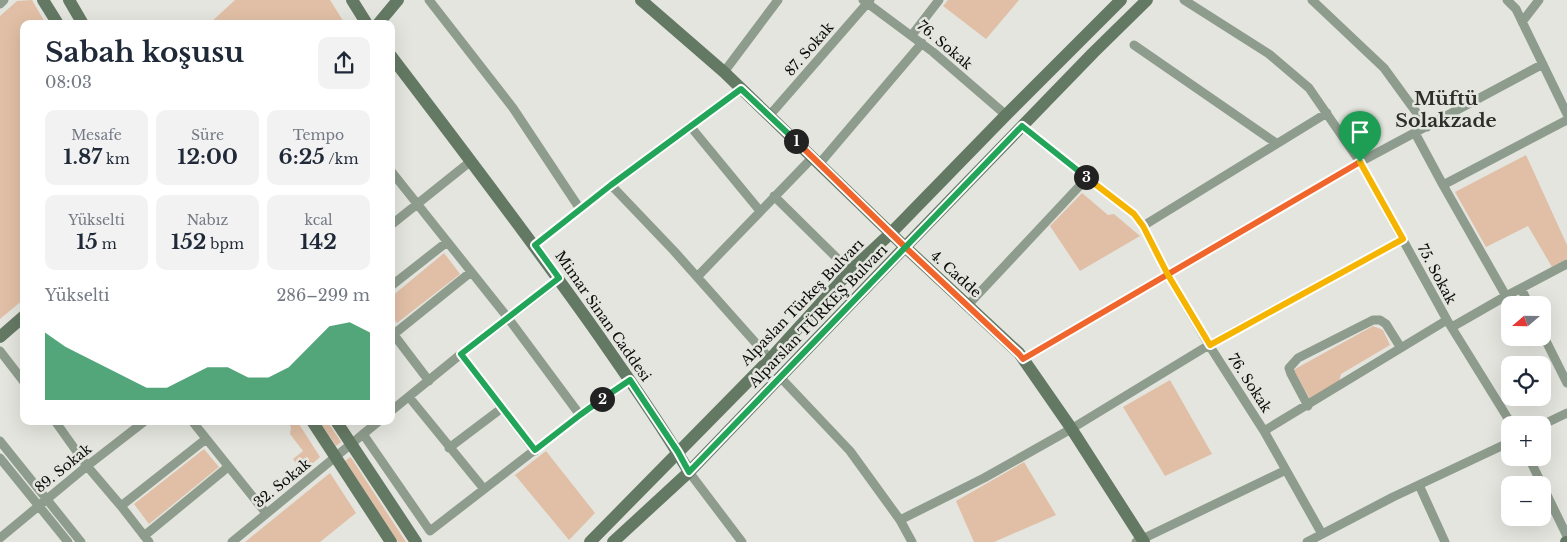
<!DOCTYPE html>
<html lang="tr">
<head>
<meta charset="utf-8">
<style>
  body { margin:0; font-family:"Libre Baskerville",serif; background:#f2f2f3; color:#1f2937; height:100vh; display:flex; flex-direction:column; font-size:19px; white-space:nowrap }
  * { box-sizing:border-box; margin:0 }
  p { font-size:16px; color:#747a83 }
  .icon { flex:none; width:28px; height:28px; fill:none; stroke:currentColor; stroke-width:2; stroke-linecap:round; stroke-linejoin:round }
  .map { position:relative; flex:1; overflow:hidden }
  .drawer { position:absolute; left:20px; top:20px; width:375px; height:405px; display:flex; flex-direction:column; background:#fff; border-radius:10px; box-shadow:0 5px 20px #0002 }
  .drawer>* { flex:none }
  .needle { width:32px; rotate:250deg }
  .fabs { position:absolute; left:1501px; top:296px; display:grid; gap:10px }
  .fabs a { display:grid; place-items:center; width:50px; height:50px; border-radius:10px; background:#fff; box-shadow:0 5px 20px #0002; font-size:25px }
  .pin { position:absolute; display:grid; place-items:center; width:42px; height:42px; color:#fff; margin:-51px -21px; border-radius:50% 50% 50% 0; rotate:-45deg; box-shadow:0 0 5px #0007 }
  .pin .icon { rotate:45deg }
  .km { position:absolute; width:25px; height:25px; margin:-12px; border-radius:50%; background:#222; color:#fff; font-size:14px; line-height:25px; text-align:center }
  .round { display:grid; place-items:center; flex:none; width:52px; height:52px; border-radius:10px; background:#f2f2f3 }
  .summary { display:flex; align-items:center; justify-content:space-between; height:85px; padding:0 25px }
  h1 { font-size:28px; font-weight:700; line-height:38px }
  .stats { display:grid; grid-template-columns:repeat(3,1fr); gap:8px; height:85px; padding:5px 25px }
  .stats div { display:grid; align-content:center; border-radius:10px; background:#f2f2f3; text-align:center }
  .stats b { font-size:21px; font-weight:700 }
  .stats small { font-size:14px; font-weight:400 }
  .stats p { font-size:14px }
  .chart { height:140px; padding:10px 25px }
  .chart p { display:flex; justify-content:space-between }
  .chart svg { width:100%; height:90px; margin-top:5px; fill:#0b8043; opacity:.7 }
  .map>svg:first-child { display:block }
</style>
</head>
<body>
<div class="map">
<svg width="1567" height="542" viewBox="0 0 1567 542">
  <rect width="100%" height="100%" fill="#e3e5de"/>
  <path fill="#e1bfa6" d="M32,0L46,24H24V299L0,319V16L17,1Z
    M235,0H330L345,24H209Z
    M948,0H1019L986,39L943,6Z
    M1526,155L1567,245V259L1552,267L1528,226L1486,247L1455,192Z
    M1082,193L1108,215L1114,214L1140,236L1080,271L1050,226Z
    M444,253L460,274L397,323L391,316V297Z
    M1373,326L1383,330L1390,345L1341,374L1339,383L1310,399L1295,373V369Z
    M1170,380L1212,454L1165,476L1123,407Z
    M287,421H297L320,457L303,472L293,459L303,451L290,434L291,427Z
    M319,421H327L341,442L336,446Z
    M204,449L219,467L149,524L134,504Z
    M546,451L595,513L569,540L515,475Z
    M350,457L352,459L406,542H398L345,461Z
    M1024,462L1056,515L994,542H974L956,501Z
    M330,473L356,513L320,542H245Z"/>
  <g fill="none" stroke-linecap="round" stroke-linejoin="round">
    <path stroke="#8e9c8d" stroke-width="9" d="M429,0L513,108L580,209
      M863,0L933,52L1006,115
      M1184,0L1269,54L1309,88L1360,162L1447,320L1512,425
      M1312,0L1384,68L1427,127
      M1507,0L1516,9L1567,114
      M0,4L4,0
      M1522,22L1539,0
      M912,35L939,0
      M1134,45L1276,143
      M724,72L778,0
      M769,116L870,0
      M690,126L760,211
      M1022,127L1134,214L1143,226L1168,275L1209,345L1264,431L1322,534
      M1415,133L1443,185L1506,296
      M820,163L922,43
      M391,171L508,318L580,415
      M611,185L674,251L770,359
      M1443,185L1567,120
      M774,196L850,271
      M391,225L471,161
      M1143,226L1327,113
      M535,245L611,185L741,89
      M697,277L813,157
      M391,286L447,242
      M1521,288L1529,305
      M968,305L1087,178
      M1452,327L1506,296L1567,264
      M391,331L429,381
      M1542,333L1567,383
      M394,334L471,272
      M0,351L24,382
      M461,354L535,451
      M1023,359L1360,162L1543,64
      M780,377L850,451L900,520L912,542
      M409,397L484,489
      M1308,406L1291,374L1289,368L1298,358L1373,320H1380L1386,324L1401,348
      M391,411L461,354L559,279
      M55,421L87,466L121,506L149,542
      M192,421L266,513
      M1542,425L1567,413
      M1264,431L1447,320
      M363,434L430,531L580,415L630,380
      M0,441L81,542
      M449,448L502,408
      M0,458L68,542
      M1529,458L1567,536
      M689,472L742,542
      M1419,485L1445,542
      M121,506L206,439
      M900,520L984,478L1071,429L1209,345L1403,239
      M144,536L228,467
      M0,538L87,466L145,421
      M232,542L379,421
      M1136,542L1286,470
      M1307,542L1393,497L1510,442"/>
    <path stroke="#647964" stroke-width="12" d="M43,0L58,24
      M69,0L83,24
      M352,0L367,24
      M641,0L724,72L905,247L1019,353L1069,425L1144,542
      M378,24L398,0
      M391,56C462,149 532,241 599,336C630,381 662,425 689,472
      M0,337L24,316
      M312,421L391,542
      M336,421L416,542
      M590,542L770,359L850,271L891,233L1006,115L1121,0
      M613,542L689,472L905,247L1093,53L1147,0
      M1566,542H1567"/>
  </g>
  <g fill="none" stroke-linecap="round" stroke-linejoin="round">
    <defs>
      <path id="split-1" d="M796,141L905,247L1019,354L1023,359L1360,162"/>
      <path id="split-2" d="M602,399L580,415L535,450L461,354L559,278L535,245L611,185L741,89L796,141"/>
      <path id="split-3" d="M602,399L630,380L678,452L689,472L1022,126L1086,177"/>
      <path id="split-4" d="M1086,177L1134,214L1143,226L1168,275L1210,345L1403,239L1360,162"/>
    </defs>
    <use href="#split-1" stroke="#fff" stroke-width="10"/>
    <use href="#split-2" stroke="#fff" stroke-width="10"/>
    <use href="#split-3" stroke="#fff" stroke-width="10"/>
    <use href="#split-4" stroke="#fff" stroke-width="10"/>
    <use href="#split-1" stroke="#f0652b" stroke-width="6"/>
    <use href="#split-2" stroke="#22a559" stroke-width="6"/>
    <use href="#split-3" stroke="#22a559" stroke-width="6"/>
    <use href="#split-4" stroke="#f5b400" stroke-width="6"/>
  </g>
  <g text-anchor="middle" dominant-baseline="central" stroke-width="5" stroke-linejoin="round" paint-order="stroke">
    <g font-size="14" fill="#0b0c0a" stroke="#e3e5de">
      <text transform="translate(945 45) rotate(40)">76. Sokak</text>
      <text transform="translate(809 49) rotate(-49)">87. Sokak</text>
      <text transform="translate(956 274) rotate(42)">4. Cadde</text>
      <text transform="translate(1437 274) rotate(62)">75. Sokak</text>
      <text transform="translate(802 302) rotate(-46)">Alpaslan Türkeş Bulvarı</text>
      <text transform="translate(603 316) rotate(55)">Mimar Sinan Caddesi</text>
      <text transform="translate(818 316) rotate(-46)">Alparslan TÜRKEŞ Bulvarı</text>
      <text transform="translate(1250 383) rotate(57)">76. Sokak</text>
      <text transform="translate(63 468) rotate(-39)">89. Sokak</text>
      <text transform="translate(282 483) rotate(-39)">32. Sokak</text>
    </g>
    <g font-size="19" font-weight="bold" fill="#2d2e2a" stroke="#e3e5de">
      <text x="1446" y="98">Müftü<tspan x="1446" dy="22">Solakzade</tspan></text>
    </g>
  </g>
</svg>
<div class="fabs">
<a><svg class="needle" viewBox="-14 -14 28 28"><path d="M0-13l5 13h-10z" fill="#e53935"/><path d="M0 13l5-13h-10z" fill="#747a83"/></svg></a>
<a><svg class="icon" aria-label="locate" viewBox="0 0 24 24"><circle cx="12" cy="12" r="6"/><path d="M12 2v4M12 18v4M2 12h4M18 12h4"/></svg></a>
<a>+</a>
<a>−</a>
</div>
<div class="pin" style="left:1360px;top:162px;background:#1e9e55"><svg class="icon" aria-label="arrive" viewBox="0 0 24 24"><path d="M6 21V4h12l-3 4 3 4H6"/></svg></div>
<b class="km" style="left:796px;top:141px">1</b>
<b class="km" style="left:602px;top:399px">2</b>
<b class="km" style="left:1086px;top:177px">3</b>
<section class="drawer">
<div class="summary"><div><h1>Sabah koşusu</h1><p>08:03</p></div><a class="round"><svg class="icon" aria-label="share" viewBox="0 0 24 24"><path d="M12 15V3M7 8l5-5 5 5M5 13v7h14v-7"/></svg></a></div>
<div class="stats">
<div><p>Mesafe</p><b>1.87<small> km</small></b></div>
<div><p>Süre</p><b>12:00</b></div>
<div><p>Tempo</p><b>6:25<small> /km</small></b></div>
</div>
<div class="stats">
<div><p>Yükselti</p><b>15<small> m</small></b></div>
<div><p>Nabız</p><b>152<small> bpm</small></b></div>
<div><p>kcal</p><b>142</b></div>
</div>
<div class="chart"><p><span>Yükselti</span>286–299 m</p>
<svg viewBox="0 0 160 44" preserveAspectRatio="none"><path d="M0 44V11L10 18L20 23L30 28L40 33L50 38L60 38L70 33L80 28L90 28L100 33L110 33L120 28L130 18L140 8L150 6L160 11V44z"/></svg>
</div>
</section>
</div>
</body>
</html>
